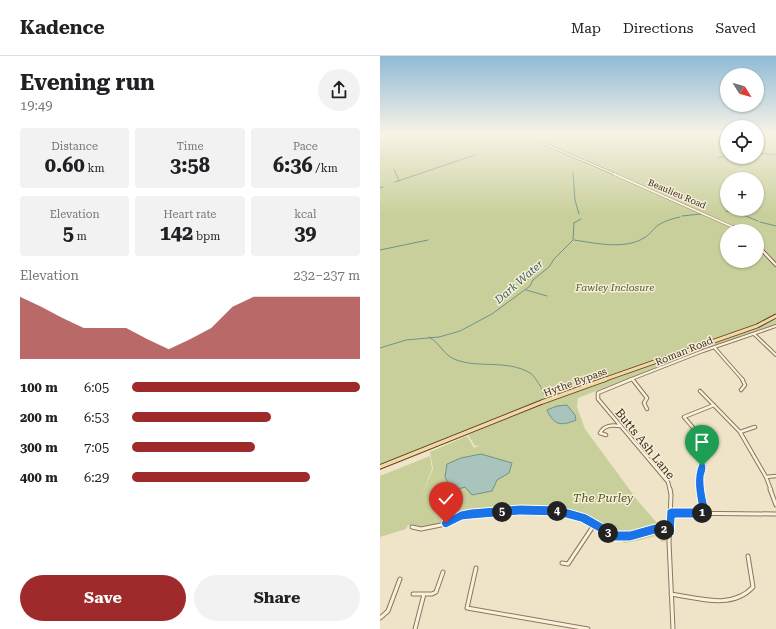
<!DOCTYPE html>
<html lang="en">
<head>
<meta charset="utf-8">
<style>
  body { margin:0; font-family:"Roboto Serif",serif; background:#f2f2f2; color:#202124; height:100vh; display:flex; flex-direction:column; font-size:15px; white-space:nowrap }
  * { box-sizing:border-box; margin:0 }
  p { font-size:13px; color:#757577 }
  .icon { flex:none; width:22px; height:22px; fill:none; stroke:currentColor; stroke-width:2; stroke-linecap:round; stroke-linejoin:round }
  .map { position:relative; flex:1; overflow:hidden }
  .drawer { display:flex; flex-direction:column; background:#fff; width:380px }
  .drawer>* { flex:none }
  .needle { width:26px; rotate:127deg }
  .tools { position:absolute; left:340px; top:12px; display:grid; gap:8px }
  .tools a { display:grid; place-items:center; width:44px; height:44px; border-radius:50%; background:#fff; box-shadow:0 1px 3px #0004; font-size:20px }
  .pin { position:absolute; display:grid; place-items:center; width:34px; height:34px; color:#fff; margin:-41px -17px; border-radius:50% 50% 50% 0; rotate:-45deg; box-shadow:0 0 4px #0007 }
  .pin .icon { rotate:45deg }
  .km { position:absolute; width:20px; height:20px; margin:-10px; border-radius:50%; background:#222; color:#fff; font-size:11px; line-height:20px; text-align:center }
  .round { display:grid; place-items:center; flex:none; width:42px; height:42px; border-radius:21px; background:#f2f2f2 }
  .head { display:flex; align-items:center; justify-content:space-between; height:68px; padding:0 20px }
  h1 { font-size:22px; font-weight:700; line-height:30px }
  .figures { display:grid; grid-template-columns:repeat(3,1fr); gap:6px; height:68px; padding:4px 20px }
  .figures div { display:grid; align-content:center; border-radius:4px; background:#f2f2f2; text-align:center }
  .figures b { font-size:20px; font-weight:700 }
  .figures small { font-size:11px; font-weight:400 }
  .figures p { font-size:11px }
  .chart { height:112px; padding:8px 20px }
  .chart p { display:flex; justify-content:space-between }
  .chart svg { width:100%; height:72px; margin-top:4px; fill:#9e2a2b; opacity:.7 }
  .primary-button { display:flex; gap:8px; margin-top:auto; padding:8px 20px }
  .primary-button a { flex:1; height:46px; border-radius:24px; background:#9e2a2b; color:#fff; font-size:16px; font-weight:700; line-height:46px; text-align:center }
  .primary-button a+a { background:#f2f2f2; color:#202124 }
  ul { padding:0 20px; list-style:none; font-size:13px }
  li { display:grid; grid-template-columns:64px 48px 1fr; align-items:center; height:30px }
  li i { height:10px; border-radius:5px; background:#9e2a2b }
  header { display:flex; align-items:center; gap:24px; box-sizing:border-box; height:56px; padding:0 20px; background:#fff; border-bottom:1px solid #e0e0e0 }
  header strong { font-size:19px }
  nav { display:flex; gap:22px; margin-inline-start:auto; font-size:14px }
  main { display:flex; flex:1; min-height:0 }
  .map>svg:first-child { display:block }
</style>
</head>
<body>
<header>
<strong>Kadence</strong>
<nav><a>Map</a><a>Directions</a><a>Saved</a></nav>
</header>
<main>
<section class="drawer">
<div class="head"><div><h1>Evening run</h1><p>19:49</p></div><a class="round"><svg class="icon" aria-label="share" viewBox="0 0 24 24"><path d="M12 15V3M7 8l5-5 5 5M5 13v7h14v-7"/></svg></a></div>
<div class="figures">
<div><p>Distance</p><b>0.60<small> km</small></b></div>
<div><p>Time</p><b>3:58</b></div>
<div><p>Pace</p><b>6:36<small> /km</small></b></div>
</div>
<div class="figures">
<div><p>Elevation</p><b>5<small> m</small></b></div>
<div><p>Heart rate</p><b>142<small> bpm</small></b></div>
<div><p>kcal</p><b>39</b></div>
</div>
<div class="chart"><p><span>Elevation</span>232–237 m</p>
<svg viewBox="0 0 160 44" preserveAspectRatio="none"><path d="M0 44V6L10 12L20 19L30 25L40 25L50 25L60 32L70 38L80 32L90 25L100 12L110 6L120 6L130 6L140 6L150 6L160 6V44z"/></svg>
</div>
<ul>
<li><b>100 m</b>6:05<i style="width:100%"></i></li>
<li><b>200 m</b>6:53<i style="width:61%"></i></li>
<li><b>300 m</b>7:05<i style="width:54%"></i></li>
<li><b>400 m</b>6:29<i style="width:78%"></i></li>
</ul>
<div class="primary-button"><a>Save</a><a>Share</a></div>
</section>
<div class="map">
<svg width="396" height="573" viewBox="0 0 396 573">
  <rect width="100%" height="100%" fill="#f0e4c8"/>
  <path fill="#c9cf9b" fill-rule="evenodd" d="M0,77H138L348,168L361,175H347V205H377V190L396,209V258L374,270L215,326L0,410Z
    M140,77H210L223,79L225,78L219,77H347V101H377V77L385,85L380,77H396V207L377,189V176L393,179L373,175L370,172H359L255,126L254,124L251,125ZM347,123H377V153H347Z
    M396,263V269L350,284L198,342L197,351L205,373L258,445L278,468L284,472L286,485L282,486L277,480C266,482 256,486 244,487C227,475 209,460 188,454C174,450 157,452 142,453L140,446L141,453L79,458L65,467L49,471H37L28,469L26,473L0,481V420L50,400L52,413L41,441L53,413L50,396L87,380L94,392L100,389L95,390L88,379L195,335L374,273Z"/>
  <path fill="#a9c4bc" stroke="#6f938a" d="M187,349L195,359L196,364C182,370 174,370 167,354L177,350Z
    M101,398L132,407L129,417L117,424L112,435L92,439L85,431L72,435L65,421L67,408L81,402Z"/>
  <g fill="none" stroke-linecap="round" stroke-linejoin="round">
    <path stroke="#6f938a" stroke-width="1" d="M5,78L14,80
      M242,78L244,77
      M234,80L241,79
      M377,97L396,99
      M338,102L347,99
      M14,113L19,125
      M193,116L195,144L199,158
      M15,126L95,99
      M0,132L3,131
      M346,155L358,157L378,165
      M302,160L321,158
      M380,166L396,170
      M194,167L201,163
      M193,183L194,167
      M194,184C215,187 244,194 264,182C270,179 275,170 280,168C285,165 294,162 300,161
      M0,194L48,184
      M146,234L167,240
      M49,281C60,287 62,297 74,303C97,313 127,303 150,317C154,319 158,327 161,331
      M0,292L26,284L59,281L80,275L112,258L150,230L153,224L169,211L174,203L193,184
      M161,332L164,338"/>
    <defs>
      <path id="minor-far2" d="M374,278L396,299
        M334,291L363,324
        M249,324L323,295L396,270"/>
      <path id="minor-far1" d="M252,323L218,337V343L288,426L290,434
        M253,324L267,342L264,347L267,353
        M361,334L365,329L362,323
        M320,335L360,376L386,421L391,434
        M360,376L375,371
        M226,379L220,377C224,369 232,369 240,370
        M386,421L396,420
        M320,434C319,422 323,411 324,399C326,384 313,372 304,361L334,349"/>
      <path id="minor" d="M290,433L291,439L289,486L293,573
        M320,433L325,457
        M390,433L396,449
        M291,457L396,458
        M32,471L41,473L61,469L81,460L140,454L178,455L191,457L235,480H250L275,473L290,475
        M182,507L188,508L214,469
        M96,512L87,552L208,573
        M33,538H52L56,536L63,516
        M291,538C318,542 352,554 373,531L368,500
        M0,562L8,555L20,523
        M35,573L44,538"/>
      <path id="tertiary" d="M0,79L7,77"/>
      <path id="secondary-far2" d="M139,77L237,119"/>
      <path id="secondary-far1" d="M234,118L355,172"/>
      <path id="secondary" d="M353,171L362,175
        M377,189L396,209"/>
      <path id="primary-far1" d="M223,324L377,270L396,260"/>
      <path id="primary" d="M0,411L162,346L226,323"/>
    </defs>
    <use href="#minor-far2" stroke="#8d765c" stroke-width="4"/>
    <use href="#minor-far1" stroke="#8d765c" stroke-width="4.5"/>
    <use href="#minor" stroke="#8d765c" stroke-width="5"/>
    <use href="#tertiary" stroke="#8d765c" stroke-width="2"/>
    <use href="#secondary-far2" stroke="#6f573f" stroke-width="2.5"/>
    <use href="#secondary-far1" stroke="#6f573f" stroke-width="3"/>
    <use href="#secondary" stroke="#6f573f" stroke-width="4"/>
    <use href="#primary-far1" stroke="#5b4430" stroke-width="5"/>
    <use href="#primary" stroke="#5b4430" stroke-width="5.5"/>
    <use href="#minor-far2" stroke="#faf1dc" stroke-width="2"/>
    <use href="#minor-far1" stroke="#faf1dc" stroke-width="2.5"/>
    <use href="#minor" stroke="#faf1dc" stroke-width="3"/>
    <use href="#tertiary" stroke="#faf1dc" stroke-width="1"/>
    <use href="#secondary-far2" stroke="#faf1dc" stroke-width="1.5"/>
    <use href="#secondary-far1" stroke="#faf1dc" stroke-width="2"/>
    <use href="#secondary" stroke="#faf1dc" stroke-width="2.5"/>
    <use href="#primary-far1" stroke="#f3d9a0" stroke-width="3"/>
    <use href="#primary" stroke="#f3d9a0" stroke-width="3.5"/>
  </g>
  <linearGradient id="sky" x2="0" y2="1"><stop stop-color="#8fbad6"/><stop offset="0.49" stop-color="#f8f3e6"/><stop offset="1" stop-color="#f8f3e6" stop-opacity="0"/></linearGradient>
  <rect width="396" height="158" fill="url(#sky)"/>
  <path fill="#1a73e8" stroke="#fff" d="M322,406L325,408C327,412 325,416 324,420C323,433 327,445 329,457L328,460L325,462H295L294,479L290,480L275,478L250,485H235L201,466L178,460L140,459L91,463L82,464L66,472L63,471L61,467L63,464L81,455L91,453L140,449L178,450L206,458L236,475H250L275,468L286,470L287,454L291,452H319C316,437 313,422 319,408Z"/>
  <g text-anchor="middle" dominant-baseline="central" stroke-width="3" stroke-linejoin="round" paint-order="stroke">
    <g font-size="9" fill="#3d2e20" stroke="#f7eed8">
      <text transform="translate(297 138) rotate(23)">Beaulieu Road</text>
    </g>
    <g font-size="10" font-style="italic" fill="#4d5a26" stroke="#f7eed8">
      <text x="235" y="231">Fawley Inclosure</text>
    </g>
    <g font-size="10" fill="#3d2e20" stroke="#f7eed8">
      <text transform="translate(304 295) rotate(-22)">Roman Road</text>
      <text transform="translate(195 326) rotate(-20)">Hythe Bypass</text>
    </g>
    <g font-size="11" font-style="italic" fill="#2f5d5a" stroke="#f7eed8">
      <text transform="translate(139 226) rotate(-41)">Dark Water</text>
    </g>
    <g font-size="12" fill="#3d2e20" stroke="#f7eed8">
      <text transform="translate(265 388) rotate(51)">Butts Ash Lane</text>
    </g>
    <g font-size="12" font-style="italic" fill="#4d5a26" stroke="#f7eed8">
      <text x="223" y="442">The Purley</text>
    </g>
  </g>
</svg>
<div class="tools">
<a><svg class="needle" viewBox="-14 -14 28 28"><path d="M0-13l5 13h-10z" fill="#e53935"/><path d="M0 13l5-13h-10z" fill="#757577"/></svg></a>
<a><svg class="icon" aria-label="locate" viewBox="0 0 24 24"><circle cx="12" cy="12" r="6"/><path d="M12 2v4M12 18v4M2 12h4M18 12h4"/></svg></a>
<a>+</a>
<a>−</a>
</div>
<div class="pin" style="left:322px;top:410px;background:#1e9e55"><svg class="icon" aria-label="arrive" viewBox="0 0 24 24"><path d="M6 21V4h12l-3 4 3 4H6"/></svg></div>
<div class="pin" style="left:66px;top:467px;background:#d93025"><svg class="icon" aria-label="check" viewBox="0 0 24 24"><path d="M5 12l5 5 9-10"/></svg></div>
<b class="km" style="left:322px;top:457px">1</b>
<b class="km" style="left:284px;top:474px">2</b>
<b class="km" style="left:228px;top:477px">3</b>
<b class="km" style="left:177px;top:455px">4</b>
<b class="km" style="left:122px;top:456px">5</b>
</div>
</main>
</body>
</html>
